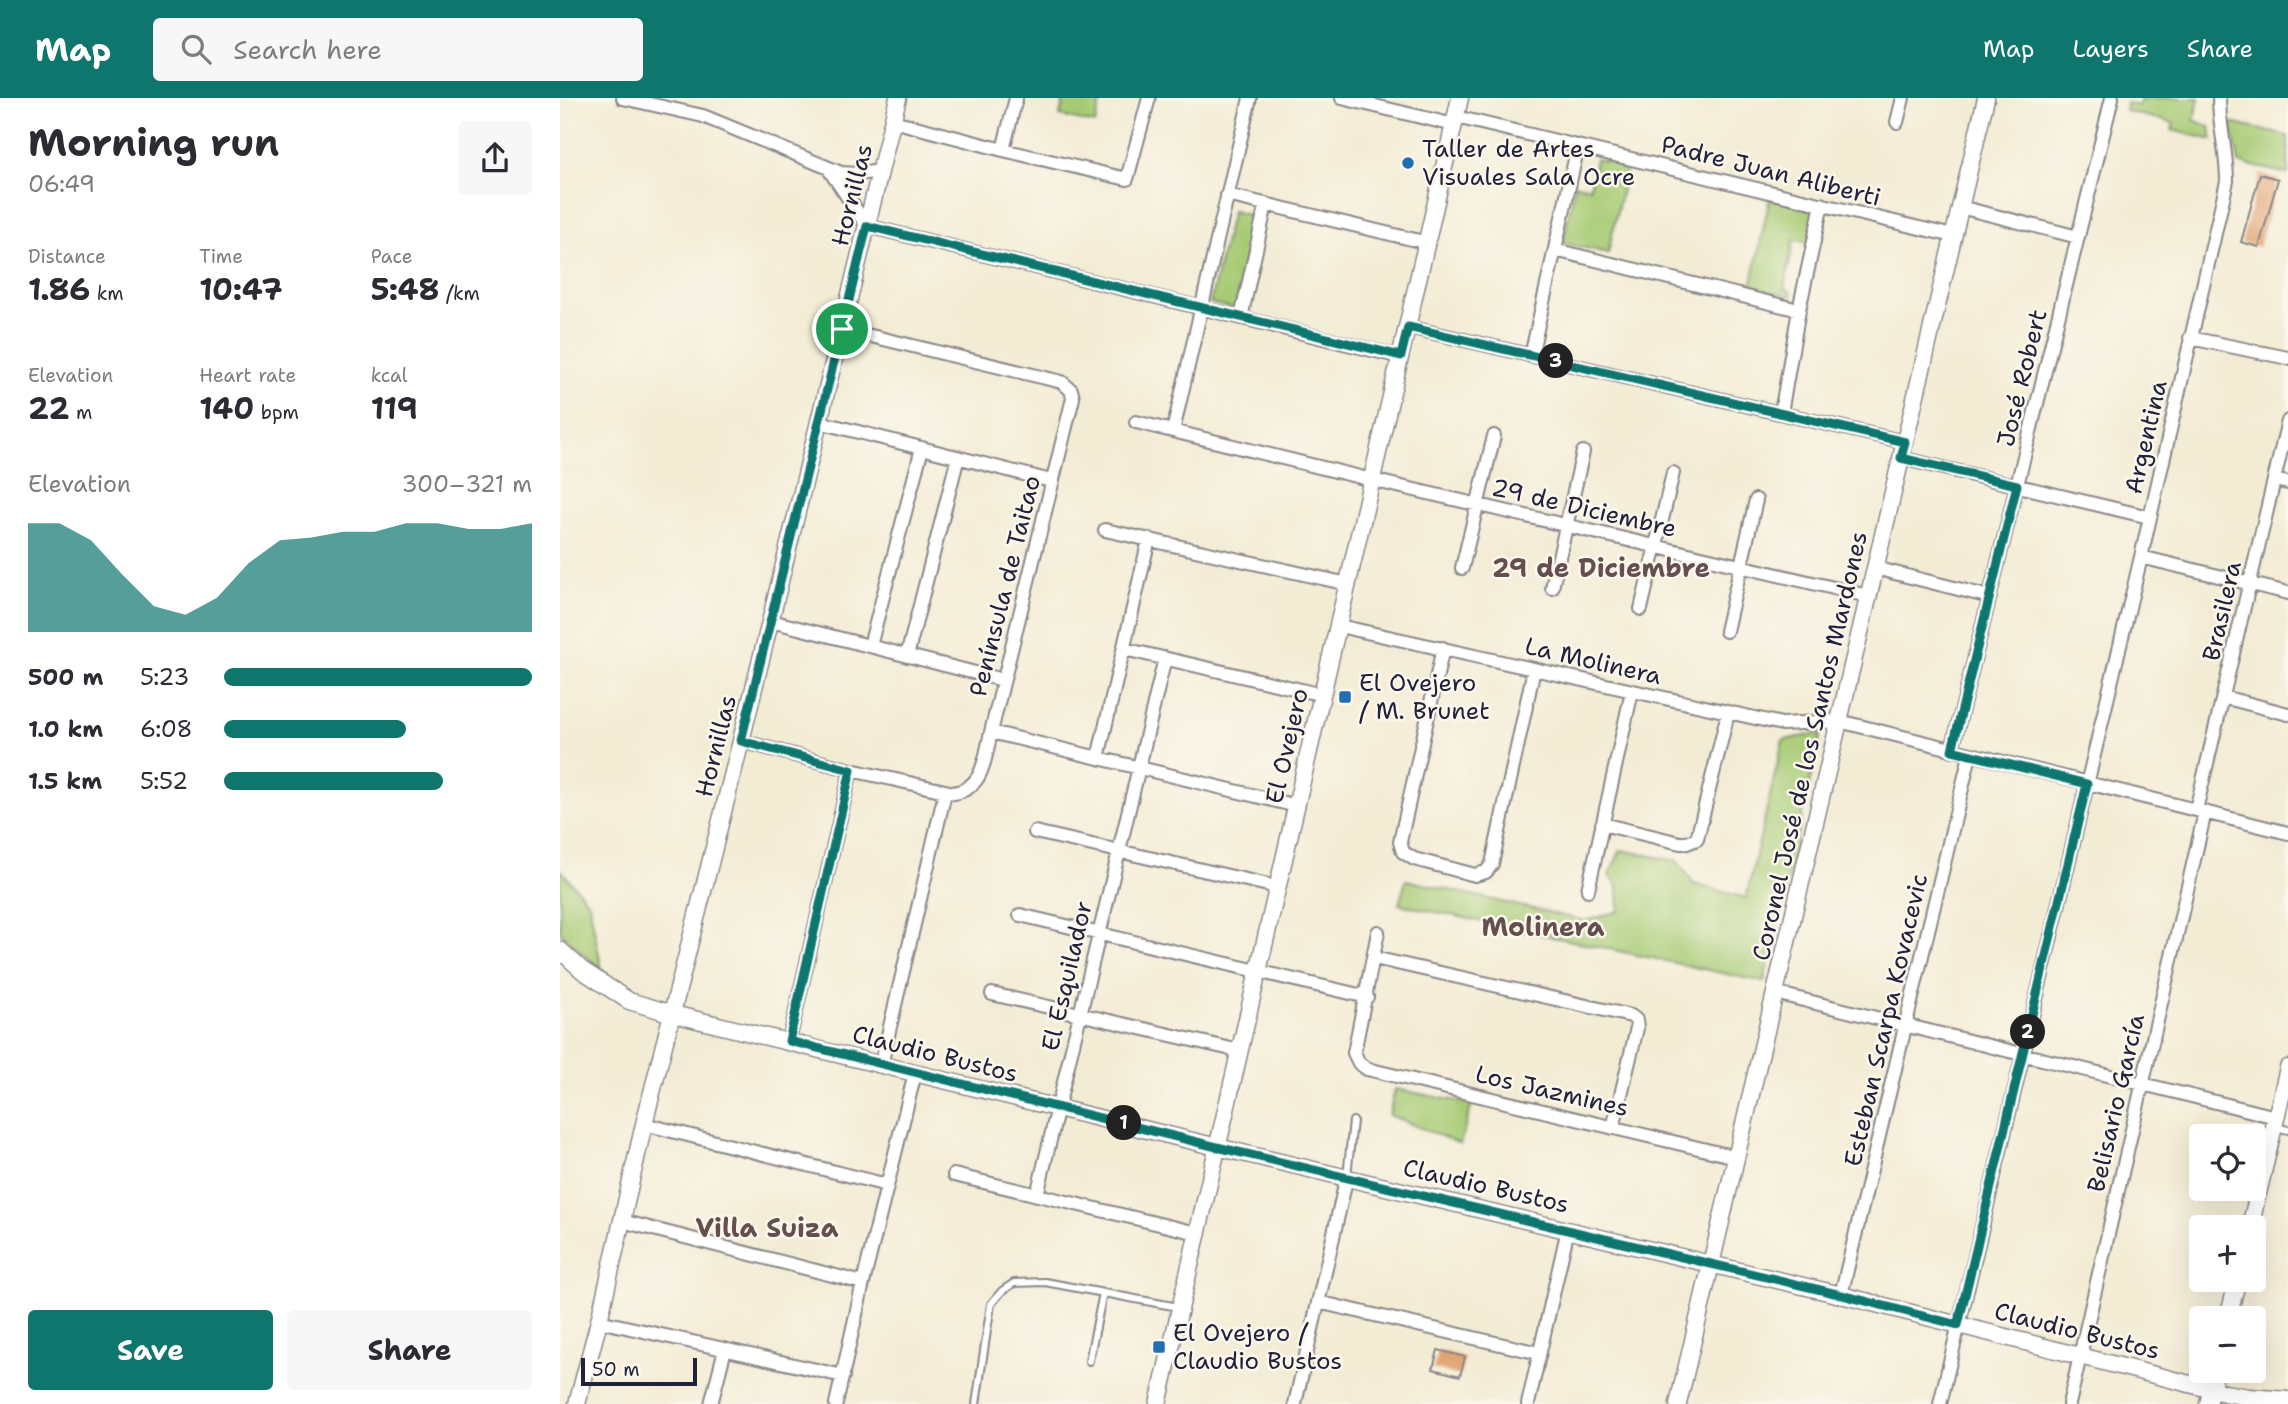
<!DOCTYPE html>
<html lang="en">
<head>
<meta charset="utf-8">
<style>
  body { margin:0; font-family:"Shantell Sans",sans-serif; background:#f7f7f7; color:#2b2b33; height:100vh; display:flex; flex-direction:column; font-size:26px; white-space:nowrap }
  * { box-sizing:border-box; margin:0 }
  p { font-size:23px; color:#7c7c81 }
  .icon { flex:none; width:38px; height:38px; fill:none; stroke:currentColor; stroke-width:2; stroke-linecap:round; stroke-linejoin:round }
  .map { position:relative; flex:1; overflow:hidden }
  .panel { display:flex; flex-direction:column; background:#fff; width:560px }
  .panel>* { flex:none }
  .buttons { position:absolute; left:1629px; top:1026px; display:grid; gap:14px }
  .buttons a { display:grid; place-items:center; width:77px; height:77px; border-radius:7px; background:#fff; box-shadow:0 7px 28px #0002; font-size:35px }
  .scale { position:absolute; left:21px; bottom:18px; width:116px; box-sizing:border-box; padding-left:7px; border:4px solid #22223b; border-top:0; font-size:19px; line-height:24px; white-space:nowrap; color:#22223b; -webkit-text-stroke:5px #fbf7ec; paint-order:stroke }
  .pin { position:absolute; display:grid; place-items:center; width:60px; height:60px; color:#fff; margin:-30px; border:4px solid #fff; border-radius:50%; box-shadow:0 2px 7px #0007 }
  .km { position:absolute; width:35px; height:35px; margin:-18px; border-radius:50%; background:#222; color:#fff; font-size:19px; line-height:35px; text-align:center }
  .round { display:grid; place-items:center; flex:none; width:74px; height:74px; border-radius:7px; background:#f7f7f7 }
  .overview { display:flex; align-items:center; justify-content:space-between; height:119px; padding:0 28px }
  h1 { font-size:38px; font-weight:700; line-height:52px }
  .metrics { display:grid; grid-template-columns:repeat(3,1fr); gap:10px; height:119px; padding:7px 28px }
  .metrics div { display:grid; align-content:center }
  .metrics b { font-size:30px; font-weight:700 }
  .metrics small { font-size:19px; font-weight:400 }
  .metrics p { font-size:19px }
  .chart { height:196px; padding:14px 28px }
  .chart p { display:flex; justify-content:space-between }
  .chart svg { width:100%; height:126px; margin-top:7px; fill:#0f766e; opacity:.7 }
  .primary-button { display:flex; gap:14px; margin-top:auto; padding:14px 28px }
  .primary-button a { flex:1; height:80px; border-radius:7px; background:#0f766e; color:#fff; font-size:28px; font-weight:700; line-height:80px; text-align:center }
  .primary-button a+a { background:#f7f7f7; color:#2b2b33 }
  ul { padding:0 28px; list-style:none; font-size:23px }
  li { display:grid; grid-template-columns:112px 84px 1fr; align-items:center; height:52px }
  li i { height:18px; border-radius:9px; background:#0f766e }
  header { display:flex; align-items:center; gap:42px; box-sizing:border-box; height:98px; padding:0 35px; background:#0f766e; color:#fff }
  header strong { font-size:33px }
  nav { display:flex; gap:38px; margin-inline-start:auto; font-size:24px }
  .search { width:490px; height:63px; background:#f7f7f7; display:flex; align-items:center; gap:18px; box-sizing:border-box; padding:0 24px; border-radius:7px; color:#7c7c81; font-size:26px }
  main { display:flex; flex:1; min-height:0 }
  .map>svg:first-child { display:block }
</style>
</head>
<body>
<header>
<strong>Map</strong>
<div class="search"><svg class="icon" aria-label="search" viewBox="0 0 24 24"><circle cx="10" cy="10" r="6"/><path d="M15 15l6 6"/></svg>Search here</div>
<nav><a>Map</a><a>Layers</a><a>Share</a></nav>
</header>
<main>
<section class="panel">
<div class="overview"><div><h1>Morning run</h1><p>06:49</p></div><a class="round"><svg class="icon" aria-label="share" viewBox="0 0 24 24"><path d="M12 15V3M7 8l5-5 5 5M5 13v7h14v-7"/></svg></a></div>
<div class="metrics">
<div><p>Distance</p><b>1.86<small> km</small></b></div>
<div><p>Time</p><b>10:47</b></div>
<div><p>Pace</p><b>5:48<small> /km</small></b></div>
</div>
<div class="metrics">
<div><p>Elevation</p><b>22<small> m</small></b></div>
<div><p>Heart rate</p><b>140<small> bpm</small></b></div>
<div><p>kcal</p><b>119</b></div>
</div>
<div class="chart"><p><span>Elevation</span>300–321 m</p>
<svg viewBox="0 0 160 44" preserveAspectRatio="none"><path d="M0 44V6L10 6L20 12L30 24L40 35L50 38L60 32L70 20L80 12L90 11L100 9L110 9L120 6L130 6L140 8L150 8L160 6V44z"/></svg>
</div>
<ul>
<li><b>500 m</b>5:23<i style="width:100%"></i></li>
<li><b>1.0 km</b>6:08<i style="width:59%"></i></li>
<li><b>1.5 km</b>5:52<i style="width:71%"></i></li>
</ul>
<div class="primary-button"><a>Save</a><a>Share</a></div>
</section>
<div class="map">
<svg width="1728" height="1306" viewBox="0 0 1728 1306">
  <rect width="100%" height="100%" fill="#fbf7ec"/>
  <filter id="ink" filterUnits="userSpaceOnUse"><feTurbulence type="fractalNoise" baseFrequency=".0143" numOctaves="2"/><feDisplacementMap in="SourceGraphic" scale="14" xChannelSelector="R" yChannelSelector="G"/><feConvolveMatrix kernelMatrix="1 2 1 2 8 2 1 2 1" color-interpolation-filters="sRGB"/></filter>
  <filter id="wash" filterUnits="userSpaceOnUse"><feTurbulence type="fractalNoise" baseFrequency=".00686" numOctaves="4" result="noise"/><feDisplacementMap in="SourceGraphic" scale="28" xChannelSelector="R" yChannelSelector="G"/><feGaussianBlur stdDeviation="1.57" result="paint"/><feColorMatrix in="noise" values="0 0 0 0 0 0 0 0 0 0 0 0 0 0 0 0 0 1.4 0 .05"/><feComposite in="paint" operator="in"/></filter>
  <g filter="url(#wash)">
    <rect width="100%" height="100%" fill="#f3ecd5"/>
    <path fill="#a7cb74" stroke="#647658" stroke-width="2" d="M504,0H541L535,26L500,18Z
      M1581,0H1639L1634,22L1650,29L1652,42L1612,32L1614,25L1565,13L1566,5L1579,8Z
      M1671,25L1728,38V76L1679,65Z
      M1036,61L1067,68L1048,155L1003,145L1015,86L1030,89Z
      M1210,99L1257,109L1249,145L1234,142L1224,191L1231,193V198L1191,189Z
      M672,113L697,119L675,211L650,205Z
      M1261,635L1204,884L839,806L846,782L1026,823L1059,813L1058,789L1049,777L1061,752L1117,763L1134,786L1186,800L1223,642Z
      M0,771L29,805L42,873L0,834Z
      M835,991L912,1006L900,1046L829,1017Z"/>
    <g id="blocks">
      <path fill="#e1a271" d="M1700,76L1718,81L1699,149L1681,144Z
        M878,1252L905,1259L900,1278L873,1271Z"/>
    </g>
  </g>
  <g filter="url(#ink)">
    <use href="#blocks" fill-opacity="0" stroke="#8a8788" stroke-width="2"/>
    <g fill="none" stroke-linecap="round" stroke-linejoin="round">
      <defs>
        <path id="service" d="M1716,1029L1728,1032
          M787,1078L793,1023
          M529,1263L543,1195
          M416,1306L431,1206L442,1193L454,1185L485,1184L618,1209"/>
        <path id="minor" d="M63,0L143,18L281,75L297,76L321,73
          M782,0L894,27
          M896,19L1393,138
          M333,23L443,52L567,81L589,0
          M1337,24L1343,0
          M443,52L456,0
          M268,70L307,128L841,259
          M667,97L868,145
          M1400,109L1518,139
          M995,152L1239,212
          M681,220L706,106
          M848,229L1345,344
          M1630,240L1728,260
          M971,258L1018,48
          M1221,315L1239,212L1262,106
          M259,324L491,383
          M576,324L812,382L1308,498
          M613,333L690,0
          M1341,360L1589,419
          M1714,382L1728,385
          M545,432L788,486
          M1581,459L1728,495
          M902,470L934,338
          M1315,470L1430,499
          M992,490L1023,354
          M1081,511L1113,375
          M211,523L443,582
          M779,528L1222,626L1279,623L1728,735
          M1166,533L1196,402
          M310,548L362,350
          M883,550L840,744L843,754L854,761L915,777L926,774L932,766L974,571
          M564,551L763,597
          M347,558L398,359
          M1663,599L1728,616
          M431,634L737,708
          M181,643L291,672L394,695C424,690 425,659 431,634L513,300L511,292L502,284L282,231
          M1392,652L1552,0
          M538,660L589,441
          M1636,712L1728,323
          M1042,726L1120,745H1127L1137,741L1168,615
          M475,734L717,789
          M1028,792L1072,593
          M460,817L807,899
          M818,834L794,955L799,965L807,971L1176,1059
          M814,860L1071,918L1076,922L1077,930L1053,1030
          M1215,895L1716,1019
          M432,896L680,953
          M229,943L291,672
          M321,967L385,695
          M84,1026L327,1087
          M394,1077L637,1135
          M477,1097L605,560
          M62,1123L303,1185
          M1281,1197L1410,657
          M758,1204L979,1255
          M39,1223L283,1278
          M151,1306L165,1251
          M276,1306L303,1185L355,975
          M735,1306L787,1078
          M968,1306L1008,1131
          M1380,1306L1581,459L1667,83C1667,55 1659,28 1659,0
          M1509,1306L1645,714"/>
        <path id="tertiary" d="M0,852L22,872L69,903L113,916L657,1049L1281,1197L1665,1295L1689,1299L1728,1302
          M1690,1129L1728,970
          M1668,1220L1678,1181
          M17,1306L39,1223L84,1026L181,643L338,0
          M598,1306L900,0
          M1118,1306L1426,0
          M1648,1306L1656,1272"/>
      </defs>
      <use href="#service" stroke="#8a8788" stroke-width="10"/>
      <use href="#minor" stroke="#8a8788" stroke-width="16"/>
      <use href="#tertiary" stroke="#8a8788" stroke-width="19"/>
      <use href="#service" stroke="#fff" stroke-width="6"/>
      <use href="#minor" stroke="#fff" stroke-width="12"/>
      <use href="#tertiary" stroke="#fff" stroke-width="16"/>
    </g>
  </g>
  <g fill="none" stroke-linecap="round" stroke-linejoin="round" filter="url(#ink)">
    <defs>
      <path id="route" d="M307,128L841,258L848,229L1345,344L1341,360L1457,387L1392,652L1527,686L1398,1227L1282,1197L657,1049L229,943L291,672L181,643Z"/>
    </defs>
    <use href="#route" stroke="#fff" stroke-width="14"/>
    <use href="#route" stroke="#0f766e" stroke-width="9"/>
  </g>
  <g fill="#1f6fb2" stroke="#fbf7ec" stroke-width="2.5">
    <circle cx="848" cy="65" r="7"/>
    <rect x="778" y="592" width="14" height="14" rx="3.5"/>
    <rect x="592" y="1242" width="14" height="14" rx="3.5"/>
  </g>
  <g text-anchor="middle" dominant-baseline="central" stroke-width="5" stroke-linejoin="round" paint-order="stroke">
    <g font-size="24" fill="#22223b" stroke="#fbf7ec" text-anchor="start">
      <text x="862" y="51">Taller de Artes<tspan x="862" dy="28">Visuales Sala Ocre</tspan></text>
      <text x="799" y="585">El Ovejero<tspan x="799" dy="28">/ M. Brunet</tspan></text>
      <text x="613" y="1235">El Ovejero /<tspan x="613" dy="28">Claudio Bustos</tspan></text>
    </g>
    <g font-size="24" fill="#22223b" stroke="#fbf7ec">
      <text transform="translate(1211 73) rotate(14)">Padre Juan Aliberti</text>
      <text transform="translate(292 97) rotate(-76)">Hornillas</text>
      <text transform="translate(1462 280) rotate(-76)">José Robert</text>
      <text transform="translate(1586 339) rotate(-77)">Argentina</text>
      <text transform="translate(1024 410) rotate(13)">29 de Diciembre</text>
      <text transform="translate(445 488) rotate(-76)">Península de Taitao</text>
      <text transform="translate(1662 513) rotate(-77)">Brasilera</text>
      <text transform="translate(1033 563) rotate(13)">La Molinera</text>
      <text transform="translate(156 648) rotate(-76)">Hornillas</text>
      <text transform="translate(727 648) rotate(-77)">El Ovejero</text>
      <text transform="translate(1250 648) rotate(-77)">Coronel José de los Santos Mardones</text>
      <text transform="translate(507 878) rotate(-77)">El Esquilador</text>
      <text transform="translate(1326 922) rotate(-77)">Esteban Scarpa Kovacevic</text>
      <text transform="translate(375 956) rotate(14)">Claudio Bustos</text>
      <text transform="translate(992 993) rotate(13)">Los Jazmines</text>
      <text transform="translate(1556 1005) rotate(-77)">Belisario García</text>
      <text transform="translate(926 1088) rotate(13)">Claudio Bustos</text>
      <text transform="translate(1517 1233) rotate(14)">Claudio Bustos</text>
    </g>
    <g font-size="26" font-weight="bold" fill="#654f4e" stroke="#fbf7ec">
      <text x="1041" y="469">29 de Diciembre</text>
      <text x="983" y="828">Molinera</text>
      <text x="207" y="1129">Villa Suiza</text>
    </g>
  </g>
</svg>
<div class="buttons">
<a><svg class="icon" aria-label="locate" viewBox="0 0 24 24"><circle cx="12" cy="12" r="6"/><path d="M12 2v4M12 18v4M2 12h4M18 12h4"/></svg></a>
<a>+</a>
<a>−</a>
</div>
<div class="scale">50 m</div>
<div class="pin" style="left:282px;top:231px;background:#1e9e55"><svg class="icon" aria-label="arrive" viewBox="0 0 24 24"><path d="M6 21V4h12l-3 4 3 4H6"/></svg></div>
<b class="km" style="left:564px;top:1025px">1</b>
<b class="km" style="left:1468px;top:934px">2</b>
<b class="km" style="left:996px;top:263px">3</b>
</div>
</main>
</body>
</html>
